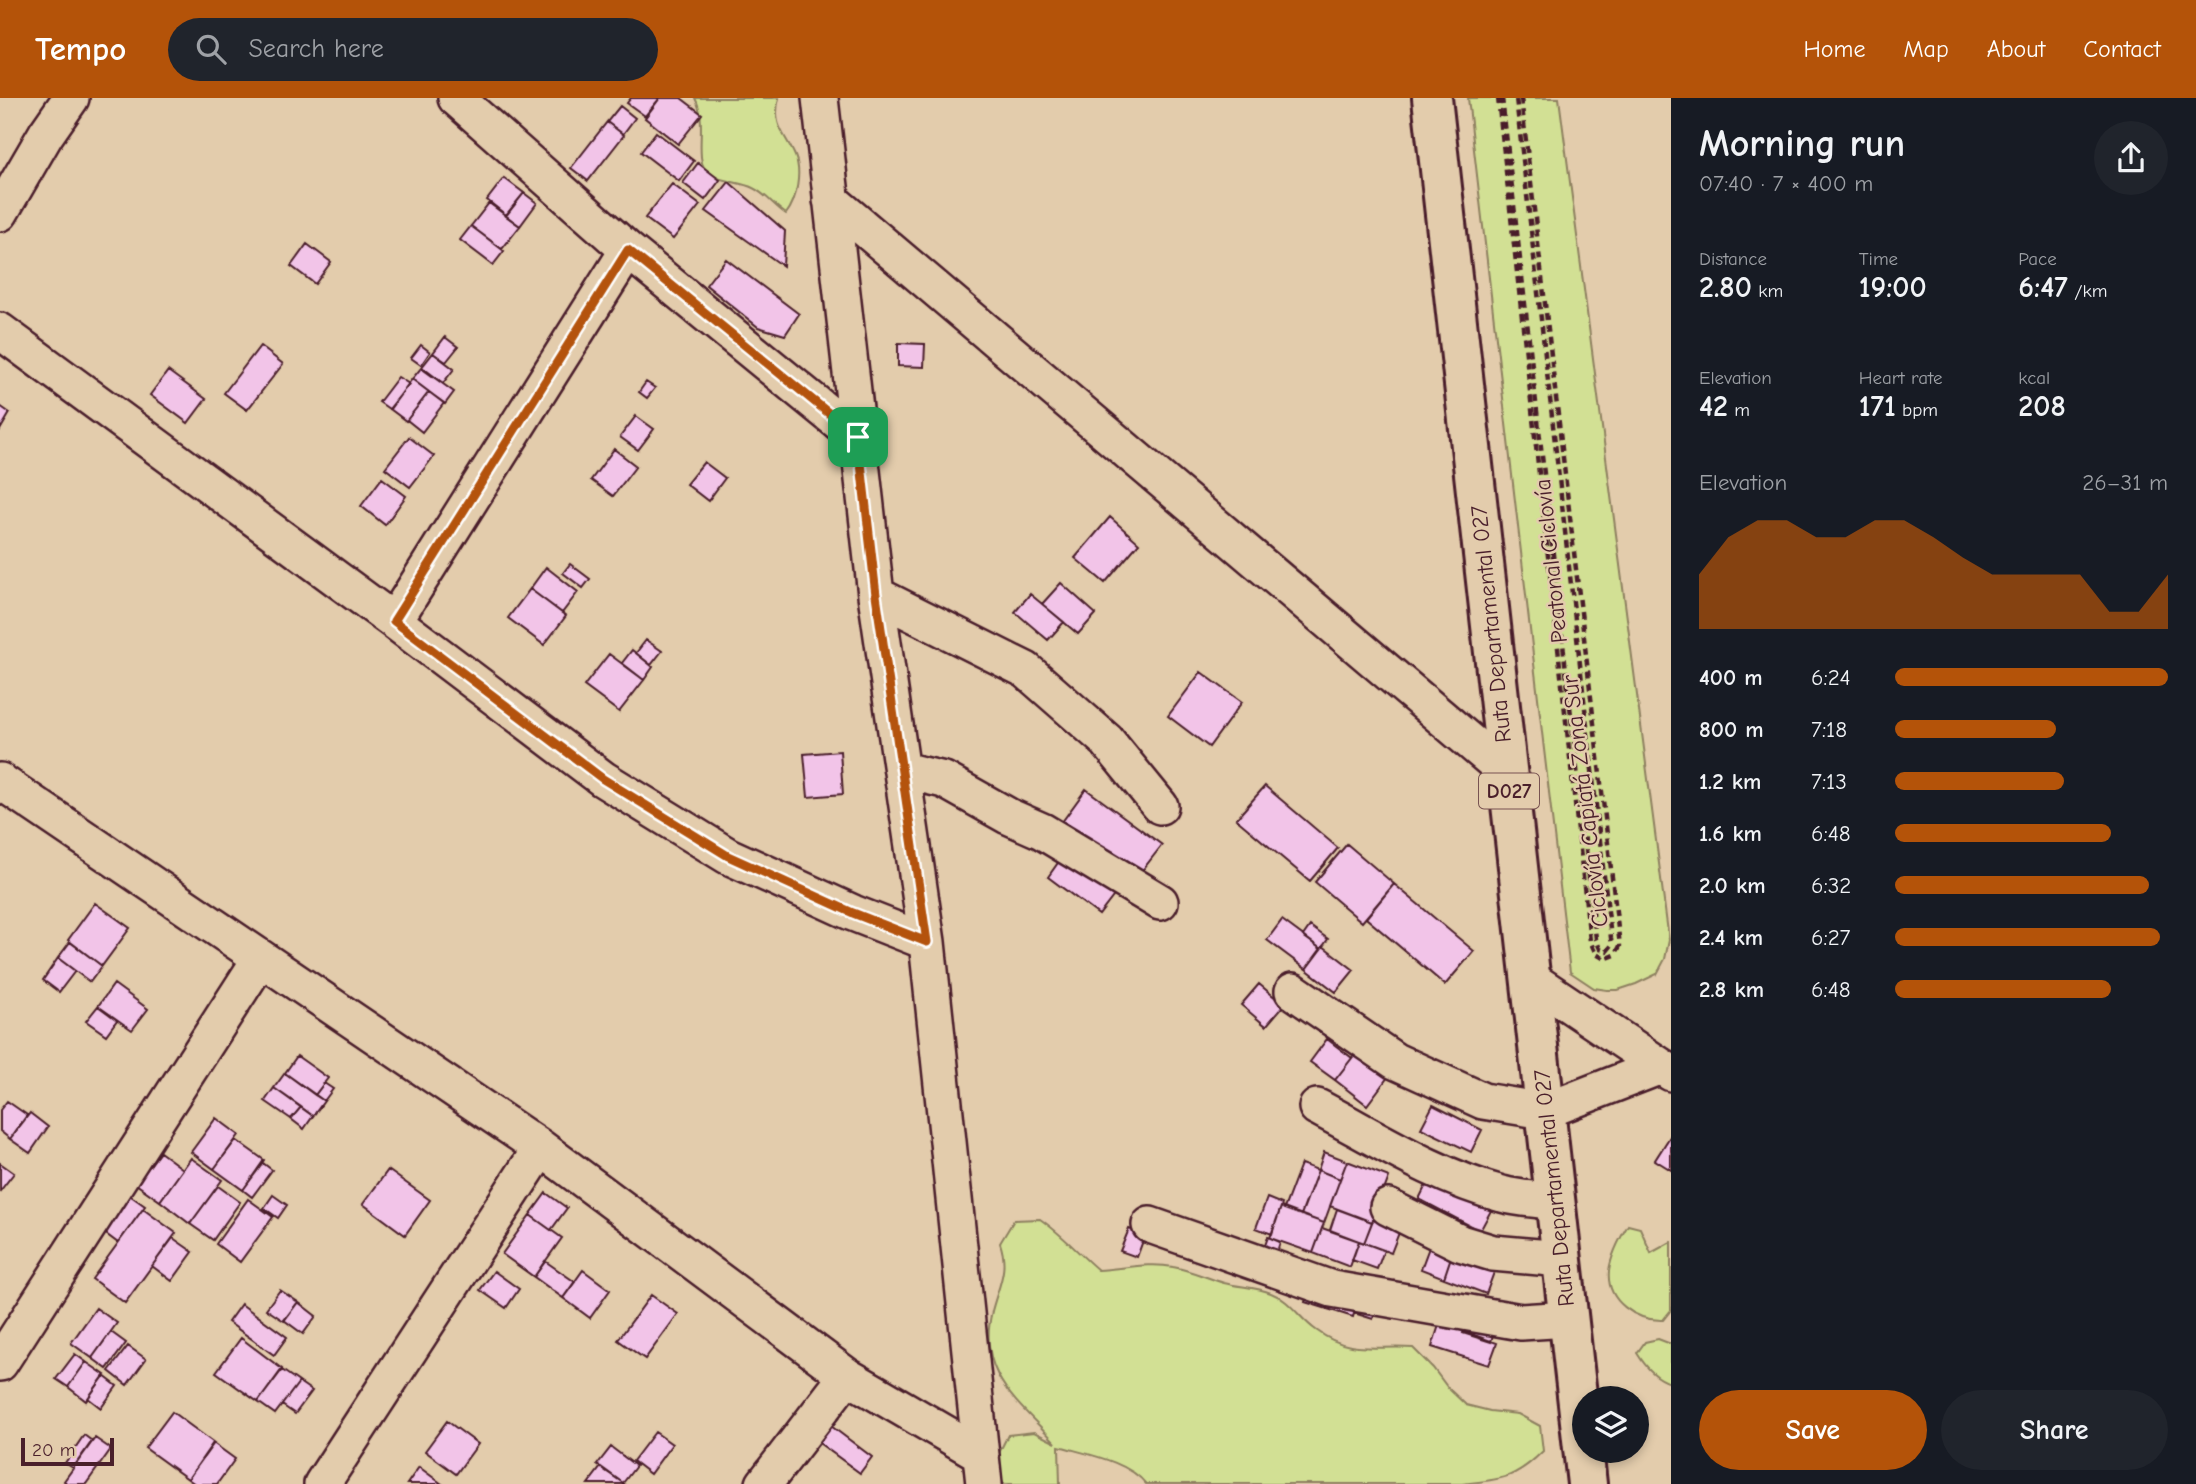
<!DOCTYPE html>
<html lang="en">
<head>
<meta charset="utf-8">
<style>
  body { margin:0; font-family:"Comic Neue",sans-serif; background:#20242c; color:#f1f3f6; height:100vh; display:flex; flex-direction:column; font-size:26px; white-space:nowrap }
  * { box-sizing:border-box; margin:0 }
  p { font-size:23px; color:#9ea1a6 }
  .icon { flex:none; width:38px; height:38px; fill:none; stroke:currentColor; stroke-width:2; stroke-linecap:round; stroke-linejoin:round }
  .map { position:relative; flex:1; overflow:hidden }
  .details { display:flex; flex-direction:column; background:#171b24; width:525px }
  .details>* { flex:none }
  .tools { position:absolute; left:1572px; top:1288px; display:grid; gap:14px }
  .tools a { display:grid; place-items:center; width:77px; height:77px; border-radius:50%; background:#171b24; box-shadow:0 4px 10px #0003; font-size:35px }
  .scale { position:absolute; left:21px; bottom:18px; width:93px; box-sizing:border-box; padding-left:7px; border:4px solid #4a1f2b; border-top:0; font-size:19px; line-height:24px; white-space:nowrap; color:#4a1f2b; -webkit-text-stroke:5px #e3ccac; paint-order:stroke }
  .pin { position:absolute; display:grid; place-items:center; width:60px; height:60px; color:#fff; margin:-30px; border-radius:14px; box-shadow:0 4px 10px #0006 }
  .round { display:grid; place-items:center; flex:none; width:74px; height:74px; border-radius:37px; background:#20242c }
  .summary { display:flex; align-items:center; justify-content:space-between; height:119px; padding:0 28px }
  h1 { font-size:38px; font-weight:800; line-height:52px }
  .stats { display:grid; grid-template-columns:repeat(3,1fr); gap:10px; height:119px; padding:7px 28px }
  .stats div { display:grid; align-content:center }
  .stats b { font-size:30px; font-weight:800 }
  .stats small { font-size:19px; font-weight:400 }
  .stats p { font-size:19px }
  .chart { height:196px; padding:14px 28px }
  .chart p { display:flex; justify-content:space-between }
  .chart svg { width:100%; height:126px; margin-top:7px; fill:#b45309; opacity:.7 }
  .action { display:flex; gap:14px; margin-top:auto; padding:14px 28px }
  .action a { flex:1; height:80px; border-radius:42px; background:#b45309; color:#fff; font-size:28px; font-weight:800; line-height:80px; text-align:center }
  .action a+a { background:#20242c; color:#f1f3f6 }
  ul { padding:0 28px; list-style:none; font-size:23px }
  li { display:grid; grid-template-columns:112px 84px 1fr; align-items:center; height:52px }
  li i { height:18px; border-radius:9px; background:#b45309 }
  header { display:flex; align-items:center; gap:42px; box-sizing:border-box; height:98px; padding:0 35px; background:#b45309; color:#fff }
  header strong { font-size:33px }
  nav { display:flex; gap:38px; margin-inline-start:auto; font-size:24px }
  .search { width:490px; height:63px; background:#20242c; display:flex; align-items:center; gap:18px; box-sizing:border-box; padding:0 24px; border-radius:38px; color:#9ea1a6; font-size:26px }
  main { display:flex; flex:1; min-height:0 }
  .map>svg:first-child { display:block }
</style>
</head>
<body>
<header>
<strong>Tempo</strong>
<div class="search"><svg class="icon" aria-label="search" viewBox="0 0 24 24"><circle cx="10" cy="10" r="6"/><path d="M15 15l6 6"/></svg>Search here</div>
<nav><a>Home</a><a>Map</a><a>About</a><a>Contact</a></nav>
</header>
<main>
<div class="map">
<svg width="1671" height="1386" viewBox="0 0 1671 1386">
  <rect width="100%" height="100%" fill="#e3ccac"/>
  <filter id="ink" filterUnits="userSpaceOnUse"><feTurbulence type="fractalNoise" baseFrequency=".0143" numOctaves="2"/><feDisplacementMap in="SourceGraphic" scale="14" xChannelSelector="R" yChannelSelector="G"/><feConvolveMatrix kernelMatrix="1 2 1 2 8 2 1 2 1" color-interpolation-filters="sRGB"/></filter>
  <g filter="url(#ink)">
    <path fill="#d2e094" stroke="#8e8060" stroke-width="2" d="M695,0H779C772,29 785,35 795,58C802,74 797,102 786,116C774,108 766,96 753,90C735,81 703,86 701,59C699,38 705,19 695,0Z
      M1468,0H1559L1669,842L1665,861L1657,876L1636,886L1618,892H1607L1594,890L1570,874Z
      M1040,1121C1062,1136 1078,1155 1098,1172C1122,1171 1149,1164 1173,1169C1190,1172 1207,1180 1224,1185C1239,1189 1256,1189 1271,1195C1290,1202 1300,1221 1316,1232C1351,1258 1374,1247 1413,1250L1433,1270L1448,1290L1466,1307L1490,1313L1518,1316L1540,1328L1543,1353C1514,1382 1501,1381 1462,1386H1146C1128,1363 1086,1356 1059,1348L1060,1386H989L997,1359L1008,1337L1034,1334L1056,1345C1018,1304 976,1276 992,1213C999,1186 1009,1172 1000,1145L1014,1122Z
      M1628,1127L1640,1130L1651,1155L1671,1144V1212L1663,1222C1636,1223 1606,1203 1609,1173C1611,1158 1620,1140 1628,1127Z
      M1658,1241L1671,1246V1285C1656,1281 1645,1268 1637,1255L1645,1244Z"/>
    <path fill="#f2c4e8" stroke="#4a1f2b" stroke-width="2" d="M631,0H660L645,18L627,5Z
      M660,0H681L702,16L678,46L645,20Z
      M620,8L635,20L623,36L607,24Z
      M607,24L624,37L588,83L571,70Z
      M656,34L694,63L679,83L641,54Z
      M698,65L720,82L705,102L683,85Z
      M504,80L524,95L506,117L487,102Z
      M729,84L785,133L783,168L706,113Z
      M672,86L700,107L673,141L645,120Z
      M524,95L537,105L520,128L506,118Z
      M489,105L520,128L502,151L471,128Z
      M471,128L504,153L493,167L460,142Z
      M307,146L331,164L315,186L291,168Z
      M726,161L799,216L785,237L758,229L706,187Z
      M445,239L458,249L446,264L433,255Z
      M898,245L925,246L924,269L898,268Z
      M421,247L430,254L421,267L411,260Z
      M260,248L283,266L247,312L224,295Z
      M433,255L454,271L443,285L422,269Z
      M421,270L454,294L445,306L412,281Z
      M168,273L206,301L188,325L150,297Z
      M398,279L409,286L389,311L379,304Z
      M412,281L429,294L406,323L390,311Z
      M646,284L655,290L647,300L639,294Z
      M429,294L444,305L422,334L407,322Z
      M0,308L10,315L0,332Z
      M636,318L654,331L638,352L620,339Z
      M409,339L434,358L410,389L385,370Z
      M614,351L636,368L613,398L591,382Z
      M704,364L725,380L708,403L686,386Z
      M382,380L406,398L385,427L361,408Z
      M1110,419L1139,445L1105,485L1075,460Z
      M570,466L590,481L583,490L563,475Z
      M546,469L578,494L562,515L530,491Z
      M1061,485L1096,516L1078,536L1042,506Z
      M530,491L566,518L544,547L508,520Z
      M1030,496L1064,524L1048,542L1015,514Z
      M646,542L662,553L651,567L636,555Z
      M632,552L653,569L644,582L622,565Z
      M609,556L644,582L619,614L584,588Z
      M1201,574L1242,604L1209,649L1168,618Z
      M840,653L843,696L808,699L804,656Z
      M1265,688L1338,750L1310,783L1236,721Z
      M1086,691L1162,747L1137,779L1062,724Z
      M1347,746L1394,786L1362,824L1315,784Z
      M1067,752L1119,791L1099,817L1048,779Z
      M1394,786L1474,853L1445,887L1366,820Z
      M95,805L130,830L102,868L68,842Z
      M1282,822L1321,851L1306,871L1267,842Z
      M1310,828L1328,841L1321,851L1303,838Z
      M70,844L102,868L90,884L58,860Z
      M1323,848L1354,872L1336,894L1306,871Z
      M58,860L75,873L59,894L43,882Z
      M114,886L148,911L132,932L98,908Z
      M1259,886L1284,907L1266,928L1241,907Z
      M98,908L117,922L106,937L86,923Z
      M1327,941L1352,960L1335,982L1310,964Z
      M1356,955L1388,979L1367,1007L1335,982Z
      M297,958L328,980L315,997L285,975Z
      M285,975L324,1003L313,1018L274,990Z
      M324,985L333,991L324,1003L315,997Z
      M274,990L301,1009L291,1021L265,1003Z
      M7,1003L27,1017L10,1041L0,1033V1012Z
      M1433,1007L1482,1032L1471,1054L1421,1030Z
      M301,1009L313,1018L304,1031L291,1021Z
      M30,1015L48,1029L30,1055L10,1041Z
      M216,1020L239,1037L214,1071L191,1054Z
      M1671,1037V1072L1655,1062Z
      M236,1042L264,1062L243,1092L214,1071Z
      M160,1054L183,1071L160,1103L136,1086Z
      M1324,1054L1347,1063L1340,1081L1318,1072Z
      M191,1060L222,1082L190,1126L160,1103Z
      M1347,1063L1389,1079L1372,1124L1330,1108Z
      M0,1065L14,1075L0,1093Z
      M263,1065L272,1072L252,1099L243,1092Z
      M1301,1066L1318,1072L1301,1117L1284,1111Z
      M388,1072L430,1102L405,1137L363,1106Z
      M1318,1072L1340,1081L1324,1125L1301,1117Z
      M1432,1075L1494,1107L1480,1133L1419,1101Z
      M218,1088L240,1104L213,1142L190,1126Z
      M121,1091L145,1108L118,1145L94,1127Z
      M546,1095L567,1110L551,1132L530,1117Z
      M273,1097L287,1107L278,1120L264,1110Z
      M1267,1100L1282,1106L1272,1136L1256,1130Z
      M248,1101L273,1119L240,1164L216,1146Z
      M1281,1109L1324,1125L1313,1155L1270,1140Z
      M143,1111L176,1135L125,1205L92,1181Z
      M1337,1111L1372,1124L1364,1145L1330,1132Z
      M530,1117L562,1140L534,1179L502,1156Z
      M1373,1122L1400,1132L1391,1155L1364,1145Z
      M1322,1130L1359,1143L1350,1169L1313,1155Z
      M1129,1131L1145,1137L1137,1159L1120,1153Z
      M1268,1139L1280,1144L1276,1157L1263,1153Z
      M173,1140L193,1154L172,1183L152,1168Z
      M1359,1143L1384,1152L1377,1171L1352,1162Z
      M1431,1144L1453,1153L1444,1180L1421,1171Z
      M1454,1150L1497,1166L1486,1196L1444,1180Z
      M545,1163L575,1184L563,1200L534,1179Z
      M583,1172L610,1192L590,1220L563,1200Z
      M494,1173L519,1191L506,1210L480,1192Z
      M1309,1190L1357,1206L1353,1219L1305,1204Z
      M280,1192L298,1204L284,1223L266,1211Z
      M651,1197L678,1216L645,1261L618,1242Z
      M298,1204L316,1218L303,1236L284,1222Z
      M241,1206L287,1239L274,1257L228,1224Z
      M1357,1206L1376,1212L1373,1221L1354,1215Z
      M96,1210L117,1225L92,1260L71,1245Z
      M1467,1224L1494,1233L1491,1244L1463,1235Z
      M1443,1226L1497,1245L1489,1267L1432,1249L1439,1227Z
      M111,1234L126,1245L107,1271L92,1260Z
      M241,1240L282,1271L258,1304L216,1274Z
      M128,1248L146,1261L127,1287L109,1273Z
      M75,1256L86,1264L68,1289L56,1281Z
      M86,1264L105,1277L86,1303L68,1289Z
      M282,1272L299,1284L275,1316L258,1304Z
      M104,1278L117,1288L101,1310L88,1300Z
      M299,1284L312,1293L295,1316L282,1307Z
      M172,1314L214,1345L188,1381L145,1350Z
      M447,1323L478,1346L456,1376L425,1353Z
      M831,1328L872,1359L860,1375L819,1345Z
      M655,1334L672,1346L650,1376L633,1363Z
      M84,1337L92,1343L73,1370L65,1365Z
      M95,1340L111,1351L86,1386H68L64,1383Z
      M213,1345L235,1361L217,1386H195L188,1381Z
      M611,1349L636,1368L623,1385L597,1367Z
      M419,1369L442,1386H407Z
      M601,1369L623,1385L624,1386H588Z"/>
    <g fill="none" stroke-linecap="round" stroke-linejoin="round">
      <defs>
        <path id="minor" d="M456,0L628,152L857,339
          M820,0L876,497L927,844L984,1386
          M831,102L1507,675
          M0,115L46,36L71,0
          M0,233L394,523L603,681L728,758L853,815L927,844
          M876,497L1026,572L1107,643L1160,708
          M394,523L628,152
          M902,672L944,682L1008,718L1042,733L1160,804
          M0,683L541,1050L847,1278L979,1355
          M1531,881L1671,975
          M1293,893L1395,963L1483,1003L1545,1013L1661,968
          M1317,1009C1376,1040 1437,1079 1502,1096C1519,1101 1538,1101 1555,1104
          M1388,1109L1460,1145L1493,1155L1562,1161
          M1150,1127L1332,1191L1521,1224L1569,1221
          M0,1265L261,860
          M322,1386L541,1050
          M764,1386L847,1278"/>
        <path id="major" d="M1432,0L1587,1386"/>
      </defs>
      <use href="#minor" stroke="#4a1f2b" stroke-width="40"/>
      <use href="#major" stroke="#4a1f2b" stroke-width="44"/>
      <path stroke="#4a1f2b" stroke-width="4.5" stroke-dasharray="7 5" stroke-linecap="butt" d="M1498,0L1590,843L1596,856L1605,861L1615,857L1620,848L1521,0
        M1502,0L1596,841L1600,851L1607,853L1612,847L1611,840L1516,0"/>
      <use href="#minor" stroke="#e3ccac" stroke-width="35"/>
      <use href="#major" stroke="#e3ccac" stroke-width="38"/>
    </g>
  </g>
  <g fill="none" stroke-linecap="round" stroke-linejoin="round" filter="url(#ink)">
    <defs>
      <path id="route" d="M628,152L858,339L876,497L927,844L853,815L728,758L603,681L394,523Z"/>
    </defs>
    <use href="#route" stroke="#fff" stroke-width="14"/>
    <use href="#route" stroke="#b45309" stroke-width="9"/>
  </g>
  <g text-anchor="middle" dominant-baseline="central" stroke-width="5" stroke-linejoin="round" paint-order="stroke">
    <rect fill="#e3ccac" stroke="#785352" stroke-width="2" x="1479" y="675.5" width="60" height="35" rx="5"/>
    <g font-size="21" font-weight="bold" fill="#4a1f2b">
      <text x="1509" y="693">D027</text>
    </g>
    <g font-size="23" fill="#4a1f2b" stroke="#e3ccac">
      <text transform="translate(1551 463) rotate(-96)">Peatonal Ciclovía</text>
      <text transform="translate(1491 526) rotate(-96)">Ruta Departamental 027</text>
      <text transform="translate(1585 703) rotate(-97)">Ciclovía Capiatá Zona Sur</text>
      <text transform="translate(1554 1090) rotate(-96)">Ruta Departamental 027</text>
    </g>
  </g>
</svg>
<div class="tools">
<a><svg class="icon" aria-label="layers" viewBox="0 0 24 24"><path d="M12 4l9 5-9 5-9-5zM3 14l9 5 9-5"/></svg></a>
</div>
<div class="scale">20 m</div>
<div class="pin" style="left:858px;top:339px;background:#1e9e55"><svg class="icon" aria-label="arrive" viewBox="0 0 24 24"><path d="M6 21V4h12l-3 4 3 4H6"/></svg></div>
</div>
<section class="details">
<div class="summary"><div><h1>Morning run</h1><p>07:40 · 7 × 400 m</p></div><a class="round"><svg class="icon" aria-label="share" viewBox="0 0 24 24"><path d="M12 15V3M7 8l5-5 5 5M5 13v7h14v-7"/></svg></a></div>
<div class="stats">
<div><p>Distance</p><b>2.80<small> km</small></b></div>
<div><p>Time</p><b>19:00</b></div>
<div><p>Pace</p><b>6:47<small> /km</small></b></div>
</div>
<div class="stats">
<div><p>Elevation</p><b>42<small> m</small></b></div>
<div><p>Heart rate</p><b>171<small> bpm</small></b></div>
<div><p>kcal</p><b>208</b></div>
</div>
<div class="chart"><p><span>Elevation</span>26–31 m</p>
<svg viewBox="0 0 160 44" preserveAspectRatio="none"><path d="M0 44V25L10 12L20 6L30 6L40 12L50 12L60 6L70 6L80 12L90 19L100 25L110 25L120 25L130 25L140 38L150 38L160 25V44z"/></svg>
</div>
<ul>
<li><b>400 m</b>6:24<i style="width:100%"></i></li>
<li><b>800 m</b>7:18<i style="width:59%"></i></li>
<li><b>1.2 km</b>7:13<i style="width:62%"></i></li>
<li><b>1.6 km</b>6:48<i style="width:79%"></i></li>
<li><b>2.0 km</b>6:32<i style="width:93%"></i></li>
<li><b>2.4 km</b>6:27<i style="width:97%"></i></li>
<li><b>2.8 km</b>6:48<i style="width:79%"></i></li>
</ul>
<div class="action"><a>Save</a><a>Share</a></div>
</section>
</main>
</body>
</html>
